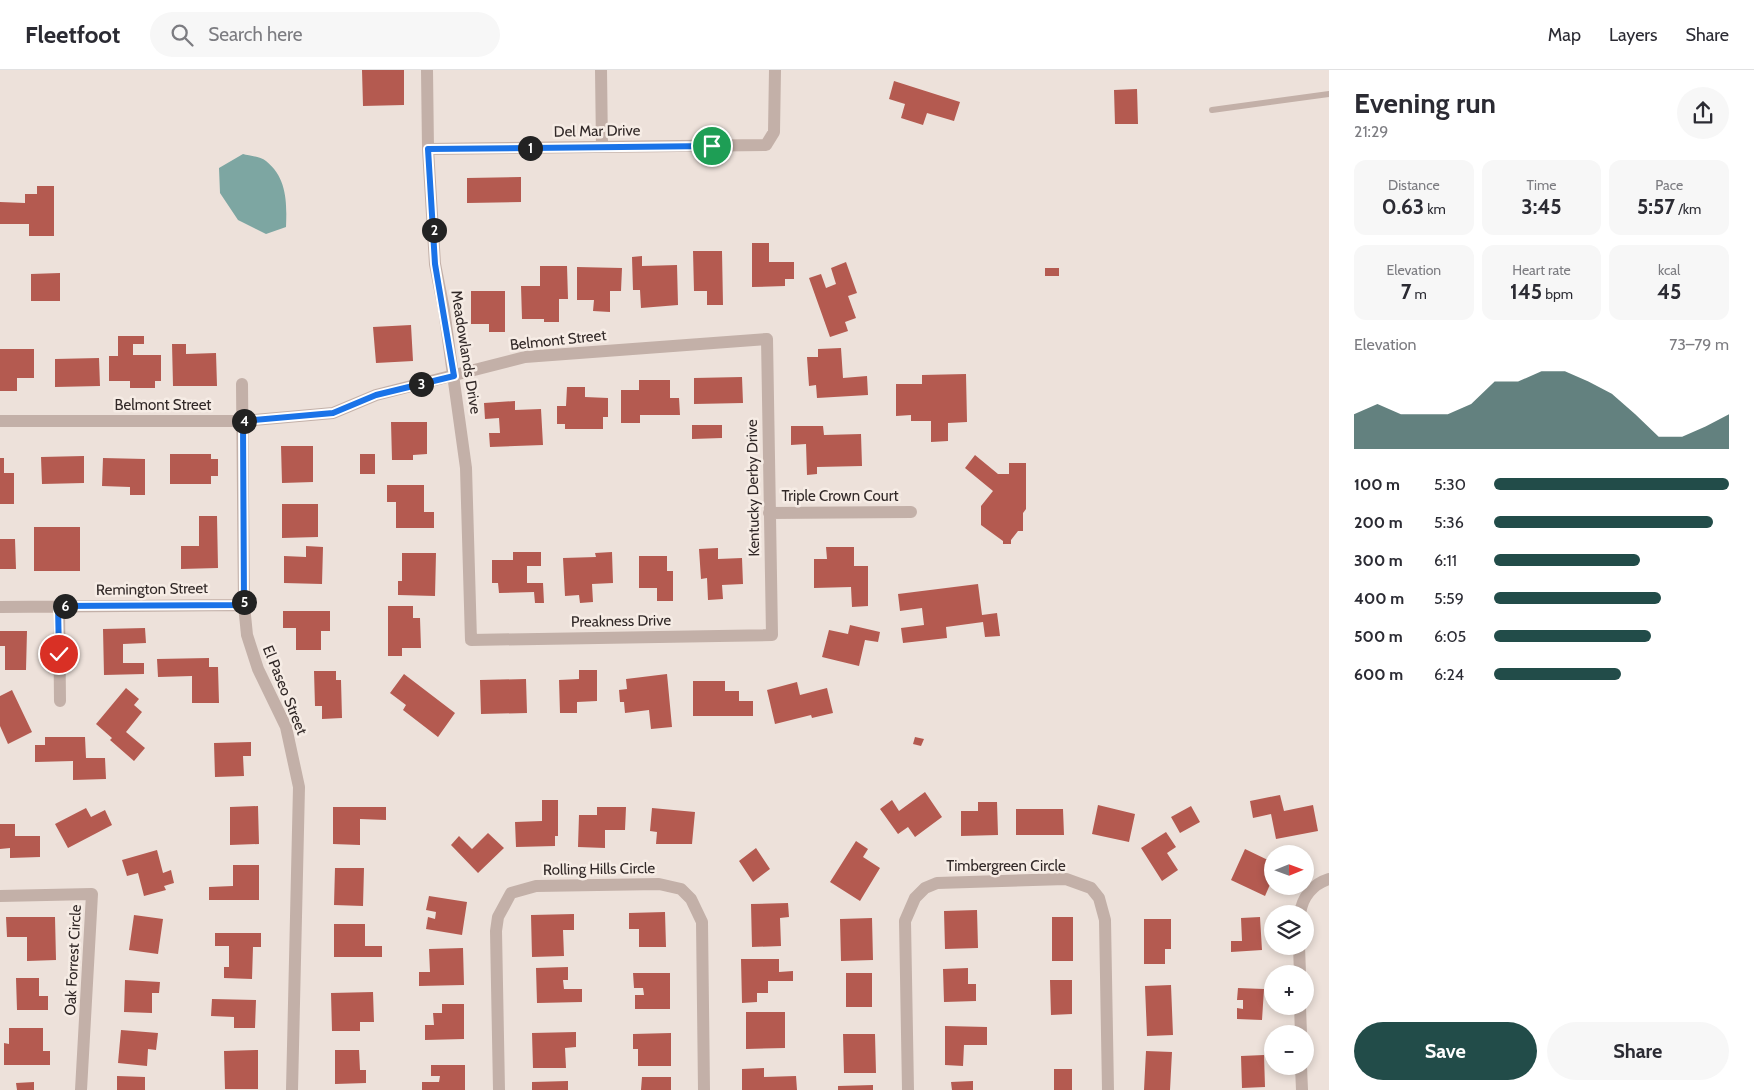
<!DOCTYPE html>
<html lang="en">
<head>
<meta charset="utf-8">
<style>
  body { margin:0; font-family:Cabin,sans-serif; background:#f7f7f7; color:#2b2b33; height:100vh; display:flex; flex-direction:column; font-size:19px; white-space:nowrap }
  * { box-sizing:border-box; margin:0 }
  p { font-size:16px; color:#7c7c81 }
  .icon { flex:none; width:28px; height:28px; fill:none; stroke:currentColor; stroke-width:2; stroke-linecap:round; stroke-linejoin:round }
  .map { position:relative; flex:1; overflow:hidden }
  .side { display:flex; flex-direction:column; background:#fff; width:425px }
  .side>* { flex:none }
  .needle { width:32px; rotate:89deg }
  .buttons { position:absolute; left:1264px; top:775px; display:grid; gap:10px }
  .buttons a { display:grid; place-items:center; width:50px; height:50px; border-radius:50%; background:#fff; box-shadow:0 2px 8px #0003; font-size:25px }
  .pin { position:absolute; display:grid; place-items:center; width:42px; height:42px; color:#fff; margin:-21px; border:2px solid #fff; border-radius:50%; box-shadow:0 1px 5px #0007 }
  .km { position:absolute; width:25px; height:25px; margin:-12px; border-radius:50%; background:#222; color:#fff; font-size:14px; line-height:25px; text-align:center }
  .round { display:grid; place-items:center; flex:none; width:52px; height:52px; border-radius:26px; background:#f7f7f7 }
  .summary { display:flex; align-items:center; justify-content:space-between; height:85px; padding:0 25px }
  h1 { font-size:28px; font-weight:700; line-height:38px }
  .stats { display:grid; grid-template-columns:repeat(3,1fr); gap:8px; height:85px; padding:5px 25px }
  .stats div { display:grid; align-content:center; border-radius:12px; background:#f7f7f7; text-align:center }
  .stats b { font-size:21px; font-weight:700 }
  .stats small { font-size:14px; font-weight:400 }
  .stats p { font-size:14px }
  .chart { height:140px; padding:10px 25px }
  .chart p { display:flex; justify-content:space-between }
  .chart svg { width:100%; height:90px; margin-top:5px; fill:#224c49; opacity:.7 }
  .action { display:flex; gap:10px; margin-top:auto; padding:10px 25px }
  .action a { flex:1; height:58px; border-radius:30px; background:#224c49; color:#fff; font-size:20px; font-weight:700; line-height:58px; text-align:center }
  .action a+a { background:#f7f7f7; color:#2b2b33 }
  ul { padding:0 25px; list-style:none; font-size:16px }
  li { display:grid; grid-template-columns:80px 60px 1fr; align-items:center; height:38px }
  li i { height:12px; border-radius:6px; background:#224c49 }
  header { display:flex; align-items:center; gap:30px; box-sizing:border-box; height:70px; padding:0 25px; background:#fff; border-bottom:1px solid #e1e1e2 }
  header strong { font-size:24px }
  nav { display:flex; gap:28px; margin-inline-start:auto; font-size:18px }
  .search { width:350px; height:45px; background:#f7f7f7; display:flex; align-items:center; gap:12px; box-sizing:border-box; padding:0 18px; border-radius:28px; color:#7c7c81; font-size:19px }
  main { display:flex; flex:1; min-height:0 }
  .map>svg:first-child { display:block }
</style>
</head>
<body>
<header>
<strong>Fleetfoot</strong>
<div class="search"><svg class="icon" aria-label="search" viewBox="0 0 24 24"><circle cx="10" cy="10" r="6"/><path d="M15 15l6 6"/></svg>Search here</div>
<nav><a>Map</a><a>Layers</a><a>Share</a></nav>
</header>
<main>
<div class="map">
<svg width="1329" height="1020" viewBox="0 0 1329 1020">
  <rect width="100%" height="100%" fill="#ede1da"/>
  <path fill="#7da6a2" d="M243,84C249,86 260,86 266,91C287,108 287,132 286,157L266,164L238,150L220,123L219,98Z"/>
  <path fill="#b45a50" d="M362,0H404V35L363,36Z
    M894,11L960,32L954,51L927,43L923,55L901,48L905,34L889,29Z
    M1137,19L1138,54H1115L1114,20Z
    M521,107V132L467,133V108Z
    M37,116H54V166H29V154H0V132L25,133V124H37Z
    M752,173H769V192H794V209H785V216L752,217Z
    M693,181H722L723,235H707V221H694Z
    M642,186V196L677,195L678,235L641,238L640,220H633L632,187Z
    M846,192L857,223L848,226L856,248L845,252L848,261L830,267L809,208L821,204L826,218L836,214L831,198Z
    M540,196H567L568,229H559V252H544V249H522L521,216H540Z
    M577,197L622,198L621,221H610V242L593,241L594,230H577Z
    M1045,198H1059V206H1045Z
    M60,203V231H31V204Z
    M471,221H505V262H489V254H471Z
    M411,255L413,291L376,293L373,257Z
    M118,266H144V274H133V285H161V311H155V318H130V311H109V286H118Z
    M172,274H186V284L216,283L217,316H173Z
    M841,278L843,308L867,306L868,325L817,328L816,315L809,316L807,287H818V279Z
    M0,279H34V308H17V321H0Z
    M99,288L100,316L55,317V289Z
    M966,304L967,352L948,353V371L931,372V351H911V345L896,346V314H922V305Z
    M742,307L743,333L694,334V308Z
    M639,310H670V328H679L680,345H640V353H621V320H639Z
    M567,317H585V327L608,328V347H603V359H565V354H557V336H566Z
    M515,331V340L541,339L543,375L490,377L489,363H500L499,348L485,349L484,333Z
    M391,352H427V384L413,385V390H392Z
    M692,355H722V368L692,369Z
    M791,356H823L824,365L861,364L862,396L817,397V404L807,405L806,374L791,375Z
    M281,376H313V412L282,413Z
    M170,384H211V389H218V406H211V414H170Z
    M360,384H375V404H360Z
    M975,385L998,404H1009V393H1026V439L1023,443V461H1018L1011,470V474H1003V471L981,455V436L993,421L965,398Z
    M84,386V413L42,414L41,387Z
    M0,388H4V403H14V434H0Z
    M103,388L145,389V425H130V417L102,416Z
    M387,415H424V442H434V458H396V432H387Z
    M282,434H318V467L282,468Z
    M199,446H217L218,498L181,499V476H199Z
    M34,457H80V501H34Z
    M0,469H15L16,499H0Z
    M306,476L323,477L322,514L284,513V486L306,487Z
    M826,477H854V496H868V536L852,537L851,517L814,518V489H827Z
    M718,478V489L742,488L743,514L722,515L723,529L708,530L707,508L701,509L699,479Z
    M513,482H541V496H527V513H543L544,533H535L534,522L499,523L498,513H492V490H513Z
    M612,482L613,513L592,514L593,532L580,533L579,525L565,526L563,488L596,487L595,483Z
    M402,483H436L435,526L398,525V511H402Z
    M639,486H667V501H673V531H657V518H639Z
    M978,514L982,545L997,543L1000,566L985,567L983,552L946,557L947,568L903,573L901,558L924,555L922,538L900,541L898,524Z
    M388,536H413V548H420L421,578H402V586H388Z
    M283,541H330V561H321V580H296V558H283Z
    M850,555L880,562L878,572L865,570L859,596L822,587L829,560L848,564Z
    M145,558L146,573L123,574V593H144V604L104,605L103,559Z
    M0,561H27L26,600H5V576H0Z
    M209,588V597H218L219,633H192V606L158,607L157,589Z
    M579,600H597V631L577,632V643H560L559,610L579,609Z
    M314,601H336V610H341L342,648L322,649V636H315Z
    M404,604L455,643L438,667L403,640L406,635L390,623Z
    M667,604L672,657L651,659L649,640L625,643L624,632H620L619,620L627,619L626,609Z
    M526,609L527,643L481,644L480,610Z
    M693,611H725V621H739V631H753V646H693Z
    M797,612L800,625L827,618L833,643L812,648L811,645L775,654L767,620Z
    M126,618L139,629L134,635L142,642L126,662L145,678L134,691L110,670L112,668L96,654Z
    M12,620L32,662L8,674L0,656V626Z
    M45,667H85L86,688H105L106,709L73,710V691L35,692V675H45Z
    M915,667L924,669L921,676L913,674Z
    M251,672V686H243L244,706L215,707L214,673Z
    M925,722L942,747L915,767L908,757L898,764L880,739L892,730L899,741Z
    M1280,725L1284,741L1313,735L1318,761L1276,769L1271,744L1253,748L1250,731Z
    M542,730H558V766H555V776L516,777L515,752L542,751Z
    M978,732H997L998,765L961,766V741H978Z
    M1098,735L1135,744L1129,772L1092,764Z
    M258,736L259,774L230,775V737Z
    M1191,736L1200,752L1180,763L1171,747Z
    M333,737H386V750L360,749V775L333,774Z
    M597,737H626L625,760H605V778L578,777L579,745H597Z
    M86,738L91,747L105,740L112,755L68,778L55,754Z
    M652,738L695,742L692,774H656L657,762L650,761Z
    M1016,739H1063L1064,765H1016Z
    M0,754H15V766H40V787L10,788V778L0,779Z
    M1166,762L1176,777L1167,783L1178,800L1162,811L1141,778Z
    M488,763L504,778L478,803L451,775L459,766L472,779Z
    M856,771L868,779L863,787L880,798L860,831L830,812Z
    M756,778L770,799L753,812L739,791Z
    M1245,779L1272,792V810L1265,826L1231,810Z
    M157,780L163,803L171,800L174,813L164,816L166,820L144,826L138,803L127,806L122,790Z
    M233,795H259V830H209V817L233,816Z
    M335,798H364L363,836L334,835Z
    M429,826L467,832L462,865L426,859L428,847L435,849L436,842L426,840Z
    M788,833L789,847L780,848L781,876L752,877L751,834Z
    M977,840L978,878L945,879L944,841Z
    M665,842L666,877H639V859H629V843Z
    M574,844V860H563L564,886L532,887L531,845Z
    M134,845L163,849L158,884L129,880Z
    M6,847H55L56,890L27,891V867H7Z
    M1052,847H1073V891H1052Z
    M1260,847L1262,880L1231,882V871H1242L1241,848Z
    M872,848L873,890L841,891L840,849Z
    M1144,849H1171V879H1165V894H1144Z
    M334,854H365V876H382V887H334Z
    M215,863H261V877H253L252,909L224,908V897H229V876H215Z
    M463,878L464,915L419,916V902H430L429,879Z
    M741,889H779V902L793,901V911H768V923H757V932L742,933Z
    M568,897V910H563L564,919H582V932L537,933L536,898Z
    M968,898V914H976V931L944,932L943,899Z
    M633,903H670V939H635V925H644L643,918H634Z
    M846,903H872V937H846Z
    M16,908H39V926H48V940H17Z
    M125,910L160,912L159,923H152V943L124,942Z
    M1050,910H1072V944L1051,945Z
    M1171,915L1173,965L1147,966L1145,916Z
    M1238,918L1264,919L1262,950L1237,949V938L1243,939V930H1237Z
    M373,922L374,952H360V961H332L331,923Z
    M212,929L256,930L255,958H234V947L211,946Z
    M442,934H464V969L425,970V955H434L433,943H442Z
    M746,942H785V978L746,979Z
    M945,956L987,957V975H964L963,996L945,995Z
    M9,958H43V981H50V995H4V973L9,974Z
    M121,960L158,963L156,980L148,979L147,996L118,993Z
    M576,962V977L565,978L566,998H533L532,963Z
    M671,963V996H638V979H633V964Z
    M843,964H875L876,1003H844Z
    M258,980V1019H225L224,981Z
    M335,980H359L360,1000H366V1013L335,1014Z
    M1146,981L1172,982L1170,1020H1144Z
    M1264,985L1265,1017L1242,1018L1241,986Z
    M431,995H465V1020H422V1012H439L440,1006H431Z
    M764,998V1007L796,1006L797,1020H742V999Z
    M1054,999H1072V1020H1054Z
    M117,1006L145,1007V1020H117Z
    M642,1007H671V1020H641Z
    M568,1011V1020H532V1012Z
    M973,1011V1020H952L951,1012Z
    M34,1012V1020H17L16,1013Z
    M873,1015V1020H838V1016Z"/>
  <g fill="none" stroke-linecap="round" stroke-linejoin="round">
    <path stroke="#c3b0a8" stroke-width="6" d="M1212,40L1329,24"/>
    <path stroke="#c3b0a8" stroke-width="12" d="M601,0L602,77
      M428,79L766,75L774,62L775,0
      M242,314L244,535L247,565L258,599L286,657L299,717L292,1020
      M0,351H243L333,343L376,325L525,287L767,269L772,565L471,570L466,398L444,240L435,194L428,79L427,0
      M769,443L911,442
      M59,536L60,631
      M0,537L244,535
      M0,826L92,824L81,1020
      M1300,844C1302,827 1313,814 1329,809
      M1299,876L1300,904
      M1300,936L1301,964
      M1301,996L1302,1020
      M499,1020L496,861L498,847L511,823L536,816L659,814L681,819L691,829L702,852L704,1020
      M908,1020L905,851L915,828L925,818L937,813L1066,809L1091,818L1099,828L1105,850L1108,1020"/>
  </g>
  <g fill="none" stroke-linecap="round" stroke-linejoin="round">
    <defs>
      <path id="route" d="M59,584L58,536L244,535L243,351L333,343L376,325L454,306L435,194L428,79L712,76"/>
    </defs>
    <use href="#route" stroke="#fff" stroke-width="10"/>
    <use href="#route" stroke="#1a73e8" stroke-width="6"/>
  </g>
  <g text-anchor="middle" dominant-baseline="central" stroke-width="5" stroke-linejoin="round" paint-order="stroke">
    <g font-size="15" fill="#312827" stroke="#f6ece5">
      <text transform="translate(597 61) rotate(-1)">Del Mar Drive</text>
      <text transform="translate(558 270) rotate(-6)">Belmont Street</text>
      <text transform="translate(466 282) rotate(81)">Meadowlands Drive</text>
      <text x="163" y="335">Belmont Street</text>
      <text transform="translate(753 418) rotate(-91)">Kentucky Derby Drive</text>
      <text x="840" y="426">Triple Crown Court</text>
      <text transform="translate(152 519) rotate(-1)">Remington Street</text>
      <text transform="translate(621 551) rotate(-1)">Preakness Drive</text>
      <text transform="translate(285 620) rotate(68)">El Paseo Street</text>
      <text x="1006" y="796">Timbergreen Circle</text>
      <text transform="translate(599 799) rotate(-1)">Rolling Hills Circle</text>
      <text transform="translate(73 890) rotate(-87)">Oak Forrest Circle</text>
    </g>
  </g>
</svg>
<div class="buttons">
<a><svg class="needle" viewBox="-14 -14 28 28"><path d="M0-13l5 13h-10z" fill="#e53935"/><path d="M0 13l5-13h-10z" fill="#7c7c81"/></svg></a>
<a><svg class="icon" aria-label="layers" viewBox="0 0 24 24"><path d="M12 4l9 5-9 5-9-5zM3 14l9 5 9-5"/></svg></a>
<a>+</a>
<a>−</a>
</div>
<div class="pin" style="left:712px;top:76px;background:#1e9e55"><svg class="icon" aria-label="arrive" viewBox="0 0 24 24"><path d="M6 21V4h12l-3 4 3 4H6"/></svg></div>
<div class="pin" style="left:59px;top:584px;background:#d93025"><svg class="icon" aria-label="check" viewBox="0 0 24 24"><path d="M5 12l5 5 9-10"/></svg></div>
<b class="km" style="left:530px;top:78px">1</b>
<b class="km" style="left:434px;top:160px">2</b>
<b class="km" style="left:421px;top:314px">3</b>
<b class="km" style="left:244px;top:351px">4</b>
<b class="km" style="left:244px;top:532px">5</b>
<b class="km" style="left:65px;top:536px">6</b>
</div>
<section class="side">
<div class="summary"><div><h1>Evening run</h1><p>21:29</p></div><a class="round"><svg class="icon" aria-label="share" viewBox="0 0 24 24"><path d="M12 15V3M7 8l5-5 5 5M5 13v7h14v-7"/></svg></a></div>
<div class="stats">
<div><p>Distance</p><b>0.63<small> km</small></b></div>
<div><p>Time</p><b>3:45</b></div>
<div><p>Pace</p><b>5:57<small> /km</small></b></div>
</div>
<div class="stats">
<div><p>Elevation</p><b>7<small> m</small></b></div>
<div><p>Heart rate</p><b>145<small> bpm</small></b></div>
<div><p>kcal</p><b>45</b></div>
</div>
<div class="chart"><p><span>Elevation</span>73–79 m</p>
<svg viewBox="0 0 160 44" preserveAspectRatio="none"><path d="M0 44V27L10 22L20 27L30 27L40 27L50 22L60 11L70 11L80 6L90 6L100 11L110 17L120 27L130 38L140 38L150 33L160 27V44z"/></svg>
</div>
<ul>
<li><b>100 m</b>5:30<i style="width:100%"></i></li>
<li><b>200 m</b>5:36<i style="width:93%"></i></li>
<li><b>300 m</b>6:11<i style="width:62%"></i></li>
<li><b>400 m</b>5:59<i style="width:71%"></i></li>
<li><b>500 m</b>6:05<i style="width:67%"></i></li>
<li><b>600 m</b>6:24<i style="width:54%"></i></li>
</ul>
<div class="action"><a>Save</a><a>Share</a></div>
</section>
</main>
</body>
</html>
